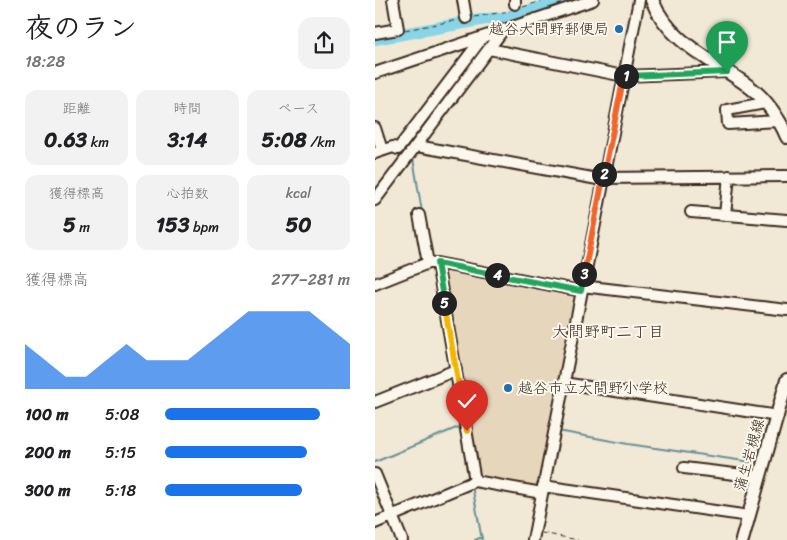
<!DOCTYPE html>
<html lang="ja">
<head>
<meta charset="utf-8">
<style>
  body { margin:0; font-family:Sriracha,"Klee One",sans-serif; background:#f2f2f2; color:#202124; height:100vh; display:flex; flex-direction:column; font-size:19px; white-space:nowrap }
  * { box-sizing:border-box; margin:0 }
  p { font-size:16px; color:#757577 }
  .icon { flex:none; width:28px; height:28px; fill:none; stroke:currentColor; stroke-width:2; stroke-linecap:round; stroke-linejoin:round }
  .map { position:relative; flex:1; overflow:hidden }
  .details { display:flex; flex-direction:column; background:#fff; width:375px }
  .details>* { flex:none }
  .pin { position:absolute; display:grid; place-items:center; width:42px; height:42px; color:#fff; margin:-51px -21px; border-radius:50% 50% 50% 0; rotate:-45deg; box-shadow:0 0 5px #0007 }
  .pin .icon { rotate:45deg }
  .km { position:absolute; width:25px; height:25px; margin:-12px; border-radius:50%; background:#222; color:#fff; font-size:14px; line-height:25px; text-align:center }
  .round { display:grid; place-items:center; flex:none; width:52px; height:52px; border-radius:15px; background:#f2f2f2 }
  .head { display:flex; align-items:center; justify-content:space-between; height:85px; padding:0 25px }
  h1 { font-size:28px; font-weight:800; line-height:38px }
  .figures { display:grid; grid-template-columns:repeat(3,1fr); gap:8px; height:85px; padding:5px 25px }
  .figures div { display:grid; align-content:center; border-radius:12px; background:#f2f2f2; text-align:center }
  .figures b { font-size:21px; font-weight:800 }
  .figures small { font-size:14px; font-weight:400 }
  .figures p { font-size:14px }
  .chart { height:140px; padding:10px 25px }
  .chart p { display:flex; justify-content:space-between }
  .chart svg { width:100%; height:90px; margin-top:5px; fill:#1a73e8; opacity:.7 }
  ul { padding:0 25px; list-style:none; font-size:16px }
  li { display:grid; grid-template-columns:80px 60px 1fr; align-items:center; height:38px }
  li i { height:12px; border-radius:6px; background:#1a73e8 }
  main { display:flex; flex:1; min-height:0 }
  .map>svg:first-child { display:block }
</style>
</head>
<body>
<main>
<section class="details">
<div class="head"><div><h1>夜のラン</h1><p>18:28</p></div><a class="round"><svg class="icon" aria-label="share" viewBox="0 0 24 24"><path d="M12 15V3M7 8l5-5 5 5M5 13v7h14v-7"/></svg></a></div>
<div class="figures">
<div><p>距離</p><b>0.63<small> km</small></b></div>
<div><p>時間</p><b>3:14</b></div>
<div><p>ペース</p><b>5:08<small> /km</small></b></div>
</div>
<div class="figures">
<div><p>獲得標高</p><b>5<small> m</small></b></div>
<div><p>心拍数</p><b>153<small> bpm</small></b></div>
<div><p>kcal</p><b>50</b></div>
</div>
<div class="chart"><p><span>獲得標高</span>277–281 m</p>
<svg viewBox="0 0 160 44" preserveAspectRatio="none"><path d="M0 44V22L10 30L20 38L30 38L40 30L50 22L60 30L70 30L80 30L90 22L100 14L110 6L120 6L130 6L140 6L150 14L160 22V44z"/></svg>
</div>
<ul>
<li><b>100 m</b>5:08<i style="width:84%"></i></li>
<li><b>200 m</b>5:15<i style="width:77%"></i></li>
<li><b>300 m</b>5:18<i style="width:74%"></i></li>
</ul>
</section>
<div class="map">
<svg width="412" height="540" viewBox="0 0 412 540">
  <rect width="100%" height="100%" fill="#f1e8d6"/>
  <filter id="ink" filterUnits="userSpaceOnUse"><feTurbulence type="fractalNoise" baseFrequency=".02" numOctaves="2"/><feDisplacementMap in="SourceGraphic" scale="10" xChannelSelector="R" yChannelSelector="G"/><feConvolveMatrix kernelMatrix="1 2 1 2 8 2 1 2 1" color-interpolation-filters="sRGB"/></filter>
  <g filter="url(#ink)">
    <path fill="#e6d6bc" d="M66,271L198,297L162,490L101,479Z"/>
    <g fill="none" stroke-linecap="round" stroke-linejoin="round">
      <path stroke="#699197" stroke-width="2" d="M123,28L130,18
        M36,144L112,42
        M38,158L47,212
        M0,191L14,173
        M57,266L64,303
        M183,431L253,444L383,463
        M0,462L86,426
        M97,485L107,540
        M100,540L107,537"/>
      <path stroke="#88d5e7" stroke-width="12" d="M133,17L191,0
        M0,39L111,19L130,18"/>
      <defs>
        <path id="minor" d="M88,0L91,18
          M140,0V4
          M0,33L23,29L18,0
          M114,49L249,76L352,72
          M0,73L218,0
          M390,103L352,110L353,124L404,121
          M0,128L7,150
          M42,146L228,180
          M0,153L18,147L23,149L108,37
          M228,178L412,176
          M0,200L128,30
          M316,212L412,220
          M44,215L53,263
          M350,215L354,176
          M62,263L100,481
          M0,284L53,263H62L206,291
          M207,286L412,310
          M188,383L403,416
          M0,402L81,370
          M309,468L385,477
          M0,474L27,540
          M168,486L374,516
          M0,523L100,481L167,493
          M158,540L264,0"/>
        <path id="major" d="M277,0C295,45 340,60 376,88C391,99 405,120 412,137
          M367,540L412,380"/>
      </defs>
      <use href="#minor" stroke="#3b2a1e" stroke-width="14"/>
      <use href="#major" stroke="#3b2a1e" stroke-width="16"/>
      <path stroke="#3b2a1e" stroke-width="1" stroke-dasharray="5 4" stroke-linecap="butt" d="M148,7L169,0
        M99,17L135,11
        M30,30L83,20
        M167,533L203,540"/>
      <use href="#minor" stroke="#fbf7ec" stroke-width="10"/>
      <use href="#major" stroke="#fbf7ec" stroke-width="12"/>
    </g>
  </g>
  <g fill="none" stroke-linecap="round" stroke-linejoin="round" filter="url(#ink)">
    <defs>
      <path id="split-1" d="M251,76L352,72"/>
      <path id="split-2" d="M229,174L249,76H251"/>
      <path id="split-3" d="M209,274L229,174"/>
      <path id="split-4" d="M122,275L206,291L209,274"/>
      <path id="split-5" d="M69,303L62,263L122,275"/>
      <path id="split-6" d="M69,303L87,403"/>
      <path id="split-7" d="M87,403L92,431"/>
    </defs>
    <use href="#split-1" stroke="#fff" stroke-width="10"/>
    <use href="#split-2" stroke="#fff" stroke-width="10"/>
    <use href="#split-3" stroke="#fff" stroke-width="10"/>
    <use href="#split-4" stroke="#fff" stroke-width="10"/>
    <use href="#split-5" stroke="#fff" stroke-width="10"/>
    <use href="#split-6" stroke="#fff" stroke-width="10"/>
    <use href="#split-7" stroke="#fff" stroke-width="10"/>
    <use href="#split-1" stroke="#22a559" stroke-width="6"/>
    <use href="#split-2" stroke="#f0652b" stroke-width="6"/>
    <use href="#split-3" stroke="#f0652b" stroke-width="6"/>
    <use href="#split-4" stroke="#22a559" stroke-width="6"/>
    <use href="#split-5" stroke="#22a559" stroke-width="6"/>
    <use href="#split-6" stroke="#f5b400" stroke-width="6"/>
    <use href="#split-7" stroke="#f5b400" stroke-width="6"/>
  </g>
  <g fill="#1f6fb2" stroke="#fbf7ec" stroke-width="2">
    <circle cx="244" cy="29" r="5"/>
    <circle cx="133" cy="388" r="5"/>
  </g>
  <g text-anchor="middle" dominant-baseline="central" stroke-width="4" stroke-linejoin="round" paint-order="stroke">
    <g font-size="15" fill="#3b2a1e" stroke="#fbf7ec" text-anchor="end">
      <text x="234" y="29">越谷大間野郵便局</text>
      <text x="143" y="388" text-anchor="start">越谷市立大間野小学校</text>
    </g>
    <g font-size="15" fill="#3b2a1e" stroke="#fbf7ec">
      <text transform="translate(374 455) rotate(-74)">蒲生岩槻線</text>
    </g>
    <g font-size="16" fill="#3b2a1e" stroke="#fbf7ec">
      <text x="233" y="331">大間野町二丁目</text>
    </g>
  </g>
</svg>
<div class="pin" style="left:352px;top:72px;background:#1e9e55"><svg class="icon" aria-label="arrive" viewBox="0 0 24 24"><path d="M6 21V4h12l-3 4 3 4H6"/></svg></div>
<div class="pin" style="left:92px;top:431px;background:#d93025"><svg class="icon" aria-label="check" viewBox="0 0 24 24"><path d="M5 12l5 5 9-10"/></svg></div>
<b class="km" style="left:251px;top:76px">1</b>
<b class="km" style="left:229px;top:174px">2</b>
<b class="km" style="left:209px;top:274px">3</b>
<b class="km" style="left:122px;top:275px">4</b>
<b class="km" style="left:69px;top:303px">5</b>
</div>
</main>
</body>
</html>
